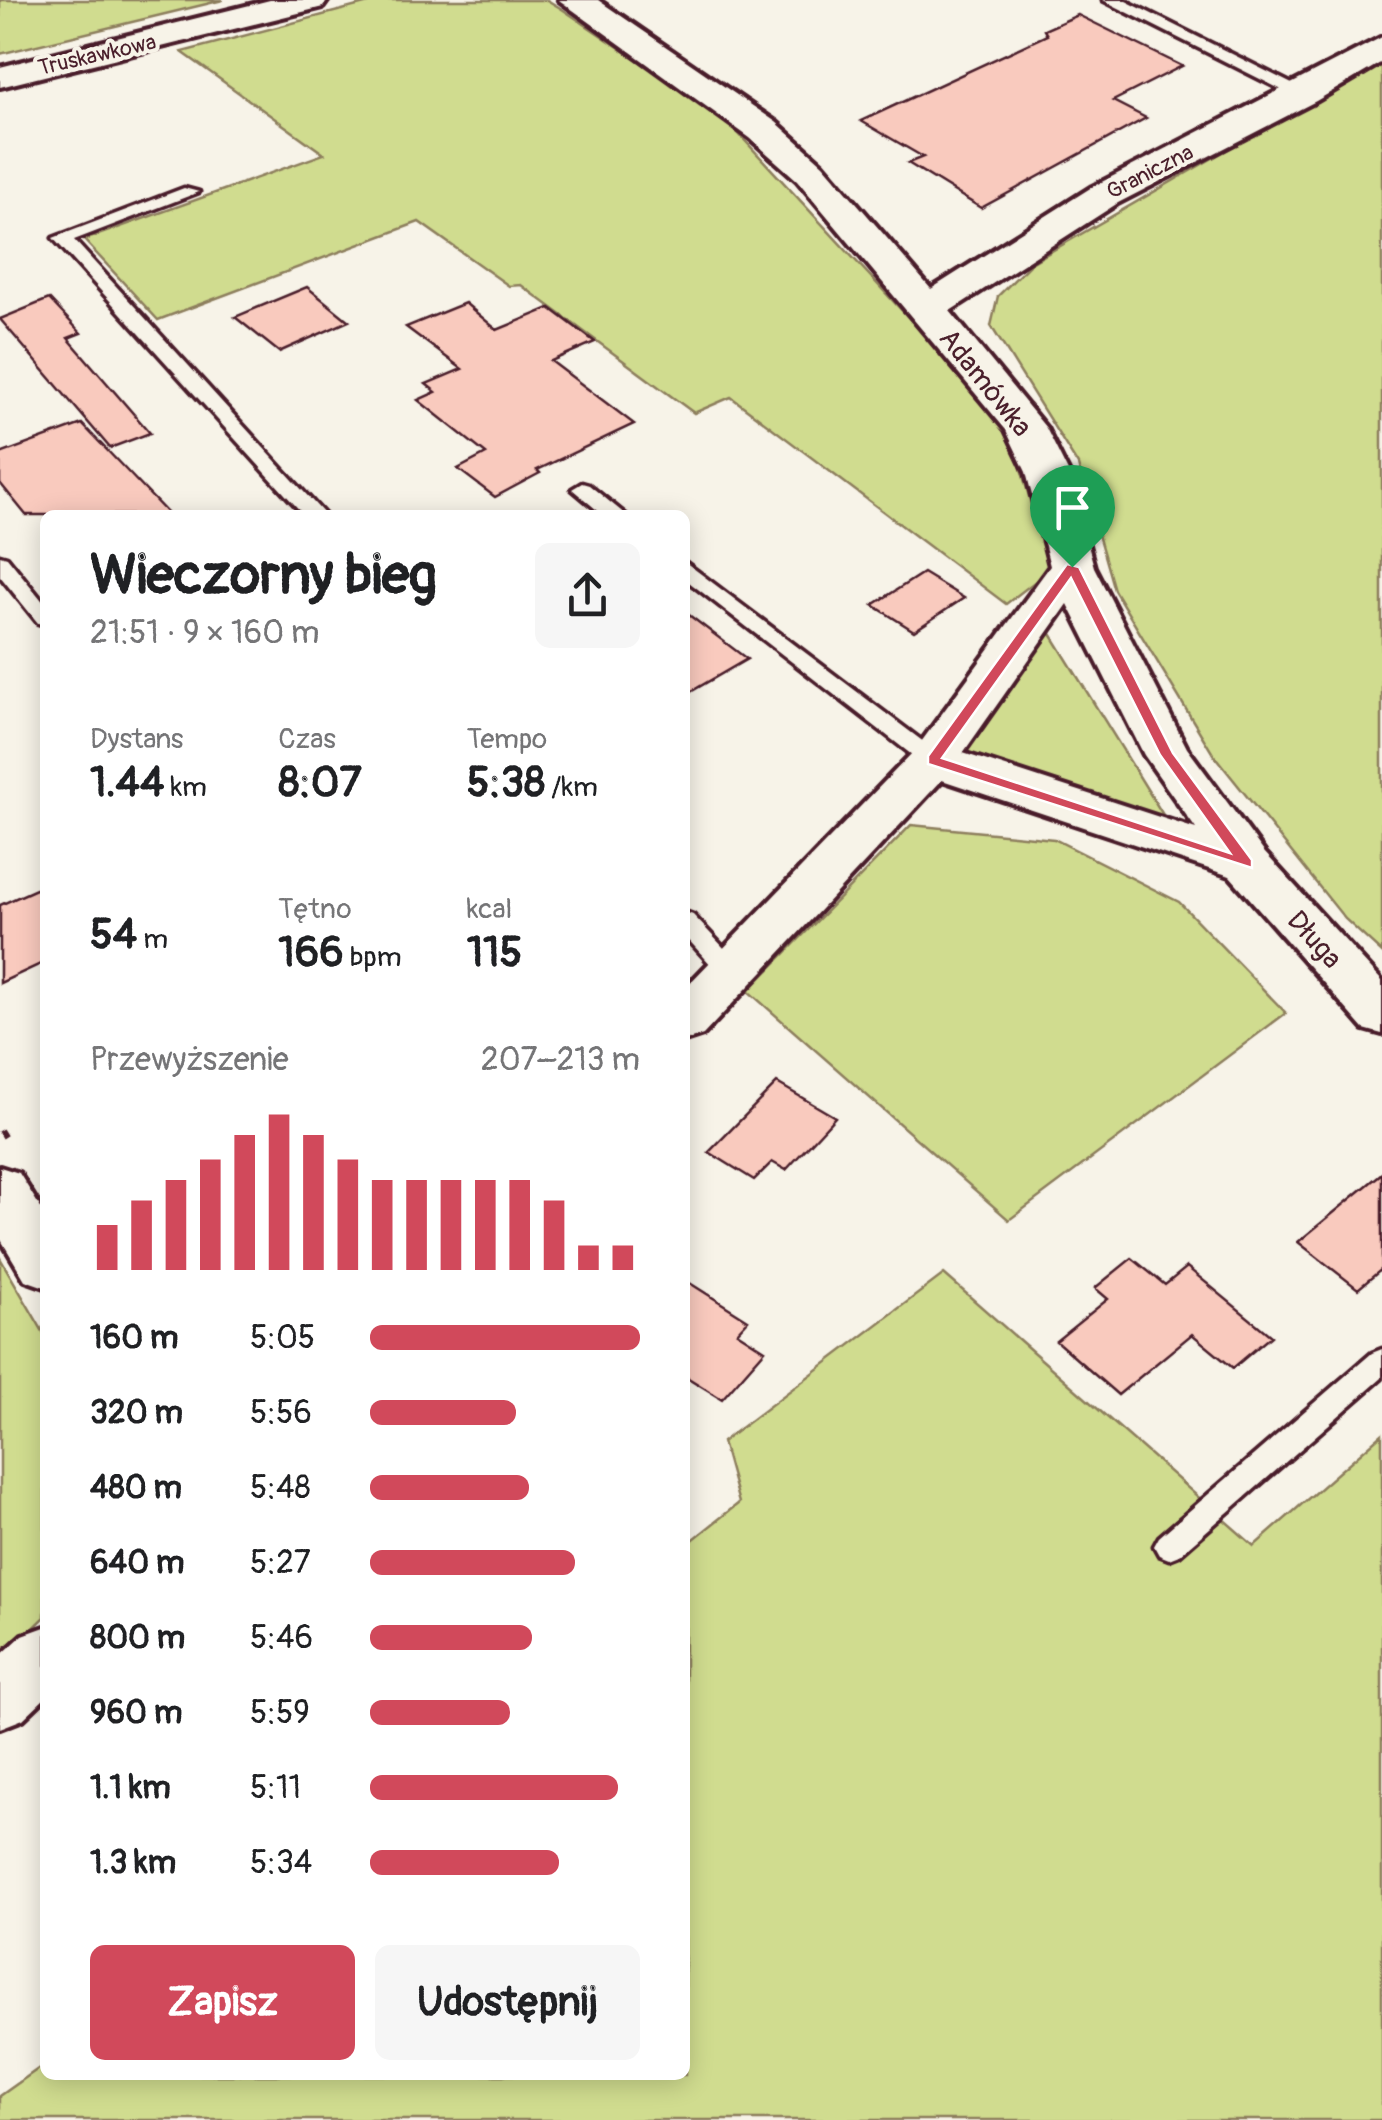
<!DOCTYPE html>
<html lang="pl">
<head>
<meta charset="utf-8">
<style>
  body { margin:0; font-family:Pangolin,sans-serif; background:#f6f6f6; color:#202124; height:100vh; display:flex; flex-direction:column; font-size:38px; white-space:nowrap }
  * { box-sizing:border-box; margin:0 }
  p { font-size:32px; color:#757577 }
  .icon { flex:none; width:55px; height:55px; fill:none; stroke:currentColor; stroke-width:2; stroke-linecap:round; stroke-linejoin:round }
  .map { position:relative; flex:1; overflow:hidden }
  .sheet { position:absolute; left:40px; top:510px; width:650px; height:1570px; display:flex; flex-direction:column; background:#fff; border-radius:15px; box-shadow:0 5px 25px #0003 }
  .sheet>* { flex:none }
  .pin { position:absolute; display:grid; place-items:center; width:85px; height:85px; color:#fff; margin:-102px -42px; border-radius:50% 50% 50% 0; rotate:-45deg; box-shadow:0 0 10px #0007 }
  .pin .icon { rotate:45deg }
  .round { display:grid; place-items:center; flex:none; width:105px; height:105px; border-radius:15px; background:#f6f6f6 }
  .overview { display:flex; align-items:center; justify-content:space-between; height:170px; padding:0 50px }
  h1 { font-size:55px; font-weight:700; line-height:75px }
  .metrics { display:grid; grid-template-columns:repeat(3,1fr); gap:15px; height:170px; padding:10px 50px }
  .metrics div { display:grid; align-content:center }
  .metrics b { font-size:42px; font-weight:700 }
  .metrics small { font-size:28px; font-weight:400 }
  .metrics p { font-size:28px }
  .chart { height:280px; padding:20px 50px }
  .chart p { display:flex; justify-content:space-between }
  .chart svg { width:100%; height:180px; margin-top:10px; stroke:#d1495b; stroke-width:6 }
  .button { display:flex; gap:20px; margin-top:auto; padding:20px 50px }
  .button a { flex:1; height:115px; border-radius:15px; background:#d1495b; color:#fff; font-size:40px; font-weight:700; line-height:115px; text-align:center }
  .button a+a { background:#f6f6f6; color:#202124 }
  ul { padding:0 50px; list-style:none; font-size:32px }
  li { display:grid; grid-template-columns:160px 120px 1fr; align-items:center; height:75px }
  li i { height:25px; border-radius:12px; background:#d1495b }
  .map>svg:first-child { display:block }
</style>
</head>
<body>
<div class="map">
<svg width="1382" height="2120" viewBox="0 0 1382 2120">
  <rect width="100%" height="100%" fill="#f7f3e8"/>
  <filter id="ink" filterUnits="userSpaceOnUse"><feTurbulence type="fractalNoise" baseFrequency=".01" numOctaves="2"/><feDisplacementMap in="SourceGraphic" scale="20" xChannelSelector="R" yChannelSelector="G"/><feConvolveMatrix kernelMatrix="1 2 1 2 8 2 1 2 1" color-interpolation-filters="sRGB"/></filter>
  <g filter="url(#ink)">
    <path fill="#d0dc8f" stroke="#8d7e5d" stroke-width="2.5" d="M0,0H223L0,54Z
      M380,0H547L562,9L725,119L977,392L1012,437L1050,570L1006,604L731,397L694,413L521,285L509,286L419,222L158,320L84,240L324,154L182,52Z
      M1382,60V953L1345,919L1213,754L1114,590L1078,465L991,326L998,296L1031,263Z
      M1048,629L1168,823L966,752Z
      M911,825L1054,839L1179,902L1286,1013L1009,1220L748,991Z
      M0,1258L45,1335V1617L0,1661Z
      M944,1274L1254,1546L1382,1434V2120H0V2096L45,2064V2075H685V1546L739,1503L722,1442Z"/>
    <path fill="#f9cabe" stroke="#4a1f2b" stroke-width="2.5" d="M1078,15L1182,66L1113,101L1146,118L981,208L908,163L923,157L861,121L1047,35L1044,30Z
      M307,287L349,321L279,352L235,317Z
      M49,299L81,333L68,338L150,433L110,448L0,319Z
      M465,303L497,330L550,308L595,342L551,361L634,424L537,470L540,473L495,497L458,469L486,454L418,400L436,392L426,384L462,369L406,327Z
      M82,424L169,515H26L0,483V454Z
      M923,573L964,598L914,631L873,605Z
      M685,612L747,659L685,695Z
      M45,885V962L0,983V905Z
      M777,1083L835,1117L786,1170L772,1162L754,1180L709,1152Z
      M1382,1173V1269L1358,1289L1298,1242Z
      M1132,1258L1165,1285L1187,1267L1271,1336L1233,1368L1192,1334L1118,1395L1056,1341L1108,1299L1095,1288Z
      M685,1280L748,1320L737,1332L765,1350L722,1399L685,1376Z"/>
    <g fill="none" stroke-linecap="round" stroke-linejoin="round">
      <defs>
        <path id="service" d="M1103,0H1124L1312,94L1298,98Z
          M184,188L199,192L74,240L325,515H304L53,238Z
          M582,483L589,485L626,515H603L572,489Z
          M0,555L7,557L45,604V625L38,623L0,576Z
          M685,562L941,755L944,760L941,765H925L685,579Z
          M685,912L693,915L741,966L744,972L741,978H723L685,936Z
          M1382,1349V1378L1179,1555L1169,1559L1159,1555L1154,1546L1159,1537L1372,1353Z"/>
        <path id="minor" d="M270,0H328L323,7L0,87V67Z
          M559,0H598L776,122L823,164L931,289L1092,187L1382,37V62L1316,101L1118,203L950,311L1046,428L1068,472L1094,567L1187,748L1264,852L1382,981V1034L1364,1029L1230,876L942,780L703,1035L685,1041V988L916,749L1050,566L1026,472L1006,430L797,180L750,138ZM1068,604L1144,755L1196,829L963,753Z
          M0,1167L19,1173L45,1215V1287L25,1280L0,1238Z
          M45,1627V1698L23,1719L0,1728V1656L23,1635Z"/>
      </defs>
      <use href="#service" stroke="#4a1f2b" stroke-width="7"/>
      <use href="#minor" stroke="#4a1f2b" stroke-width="8"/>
      <path stroke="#4a1f2b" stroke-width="6" stroke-dasharray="8 8" stroke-linecap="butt" d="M0,1130L8,1143"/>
      <use href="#service" fill="#f7f3e8" fill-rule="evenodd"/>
      <use href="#minor" fill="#f7f3e8" fill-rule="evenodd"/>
    </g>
  </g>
  <path fill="#d1495b" stroke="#fff" stroke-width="2.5" fill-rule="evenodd" d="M1067,564L1079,567L1173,753L1252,860V868L928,764V756ZM1071,578L1160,755L1230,853L942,758Z"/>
  <g text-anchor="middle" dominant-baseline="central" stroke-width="8" stroke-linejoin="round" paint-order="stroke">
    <g font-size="22" fill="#4a1f2b" stroke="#f7f3e8">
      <text transform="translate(97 55) rotate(-13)">Truskawkowa</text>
      <text transform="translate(1150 172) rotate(-27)">Graniczna</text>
    </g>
    <g font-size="28" fill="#4a1f2b" stroke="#f7f3e8">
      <text transform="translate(985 383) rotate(51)">Adamówka</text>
      <text transform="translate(1314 940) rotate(48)">Długa</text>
    </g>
  </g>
</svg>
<div class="pin" style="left:1072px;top:567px;background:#1e9e55"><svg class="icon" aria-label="arrive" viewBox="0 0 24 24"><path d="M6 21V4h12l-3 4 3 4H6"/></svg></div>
<section class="sheet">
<div class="overview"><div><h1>Wieczorny bieg</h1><p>21:51 · 9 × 160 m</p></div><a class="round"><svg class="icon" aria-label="share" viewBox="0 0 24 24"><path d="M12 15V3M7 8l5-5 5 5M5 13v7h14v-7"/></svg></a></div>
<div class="metrics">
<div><p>Dystans</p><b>1.44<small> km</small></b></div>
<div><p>Czas</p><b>8:07</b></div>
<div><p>Tempo</p><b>5:38<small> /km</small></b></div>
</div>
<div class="metrics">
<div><b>54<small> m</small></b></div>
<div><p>Tętno</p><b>166<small> bpm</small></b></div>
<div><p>kcal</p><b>115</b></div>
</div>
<div class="chart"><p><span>Przewyższenie</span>207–213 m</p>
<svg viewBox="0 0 160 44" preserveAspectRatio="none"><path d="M5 44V33M15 44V27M25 44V22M35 44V17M45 44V11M55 44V6M65 44V11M75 44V17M85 44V22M95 44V22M105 44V22M115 44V22M125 44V22M135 44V27M145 44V38M155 44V38"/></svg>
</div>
<ul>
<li><b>160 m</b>5:05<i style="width:100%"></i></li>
<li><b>320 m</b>5:56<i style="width:54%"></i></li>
<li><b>480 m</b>5:48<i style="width:59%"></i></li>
<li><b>640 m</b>5:27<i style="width:76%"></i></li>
<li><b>800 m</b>5:46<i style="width:60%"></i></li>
<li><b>960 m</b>5:59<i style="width:52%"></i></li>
<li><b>1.1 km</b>5:11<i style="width:92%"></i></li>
<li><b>1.3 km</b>5:34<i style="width:70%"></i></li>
</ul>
<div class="button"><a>Zapisz</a><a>Udostępnij</a></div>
</section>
</div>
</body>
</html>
